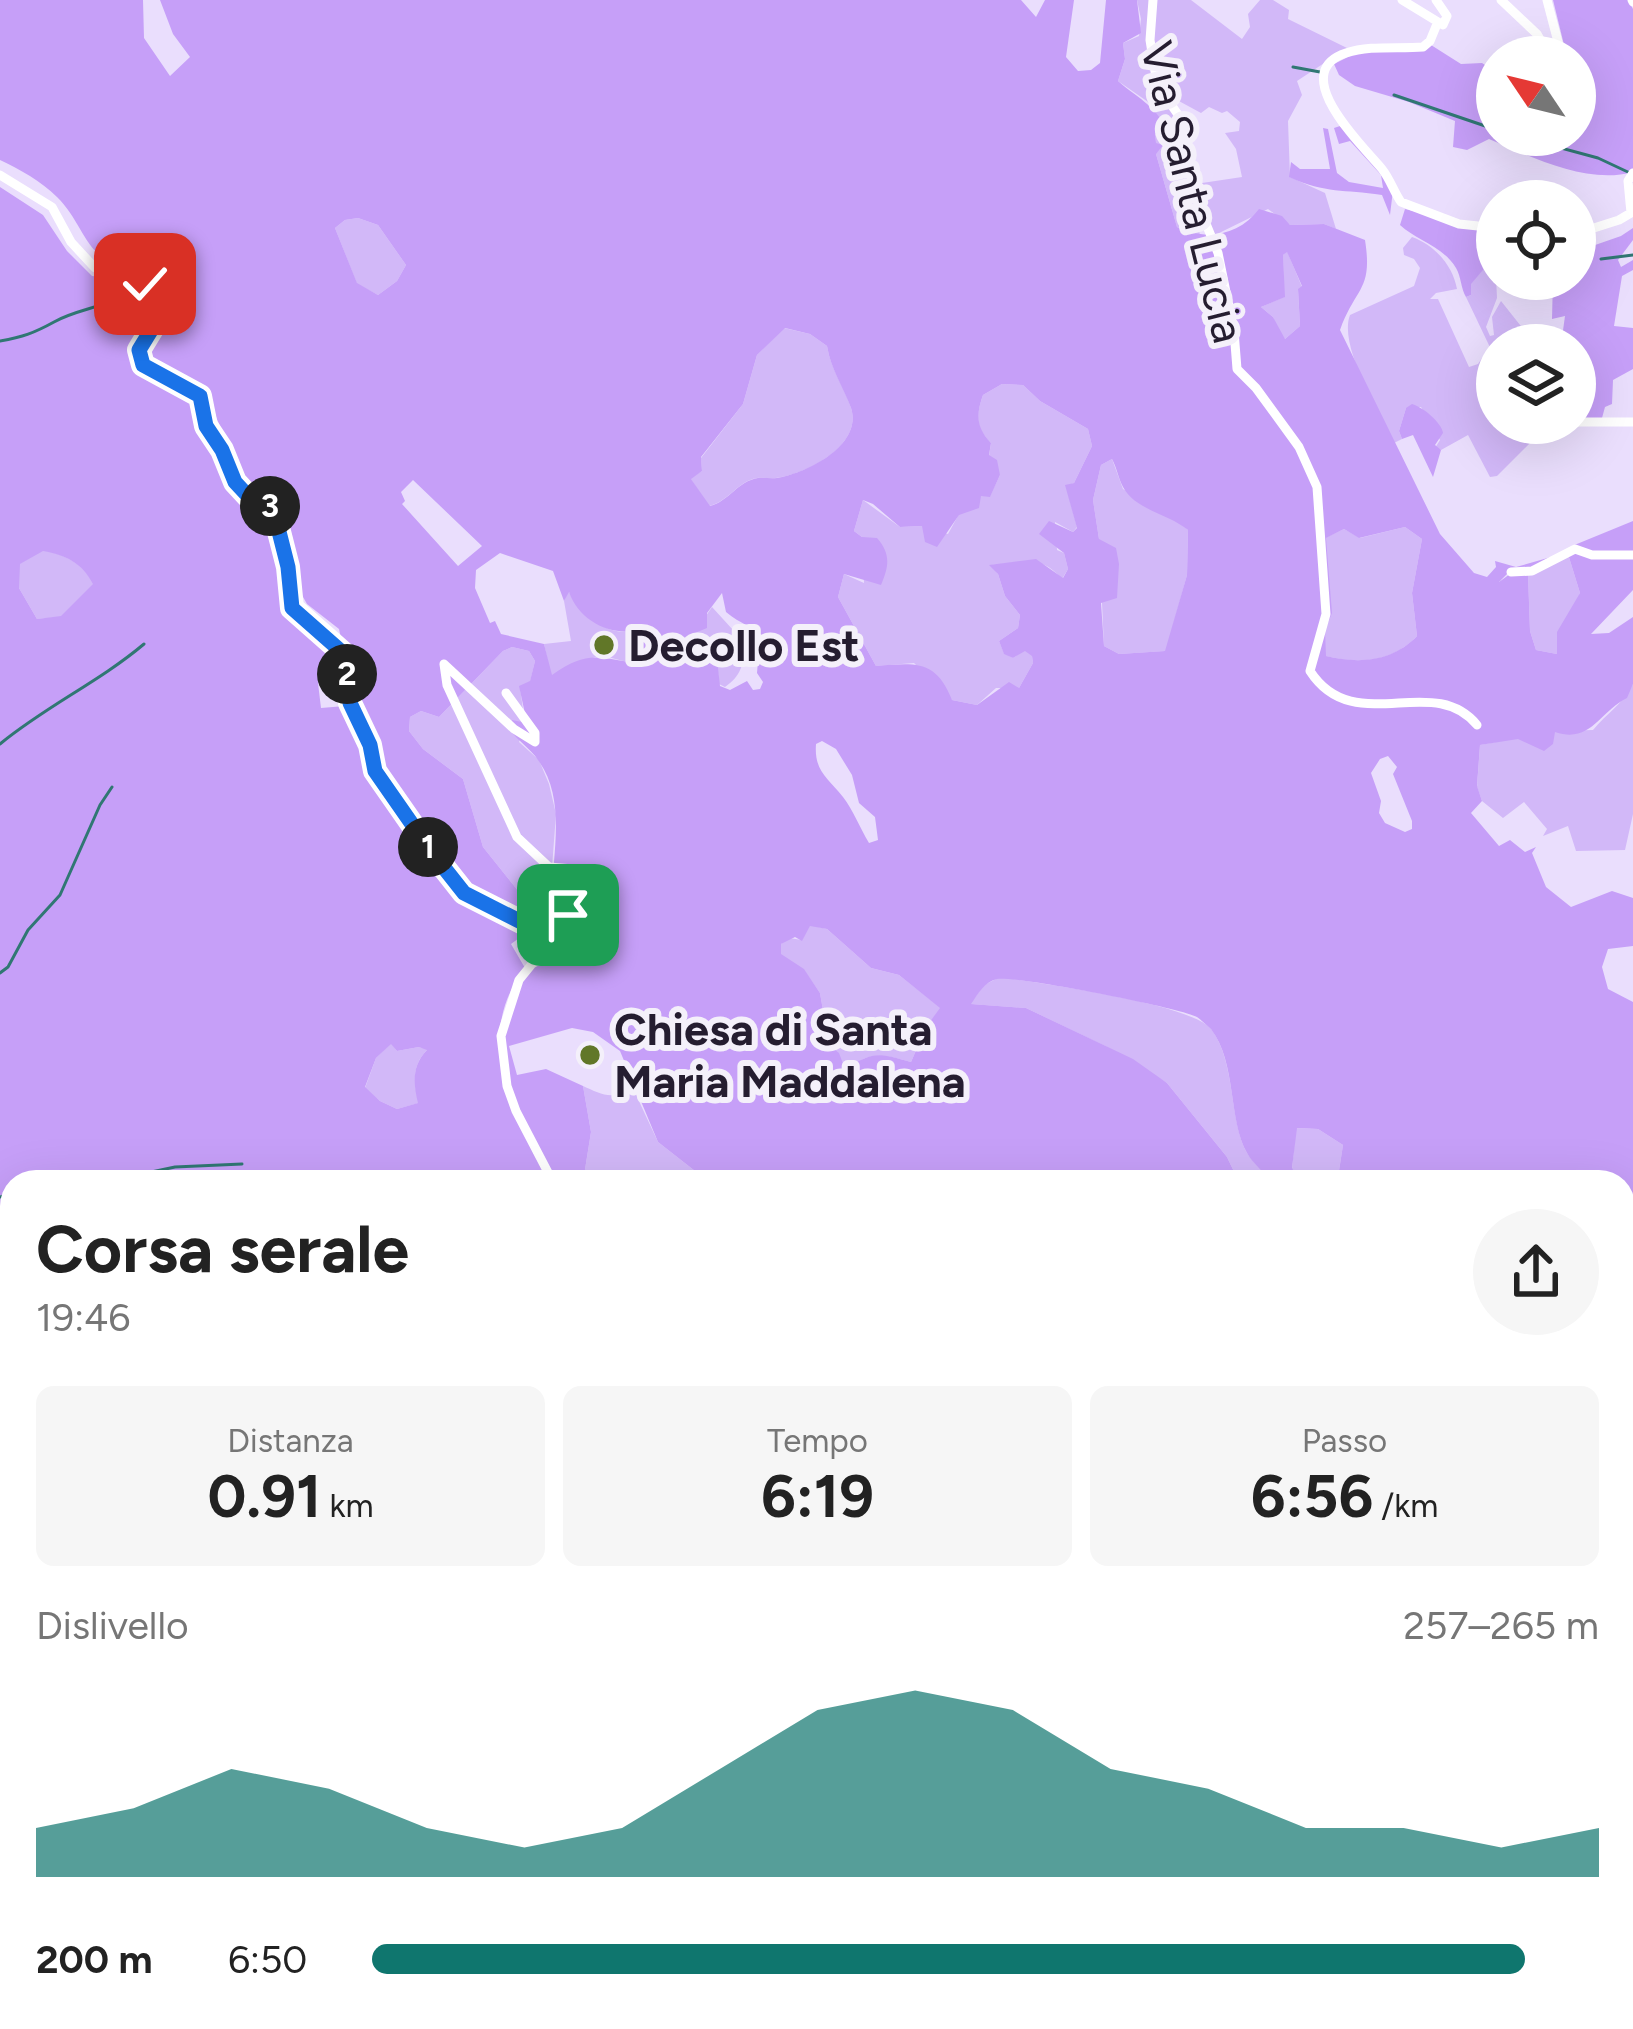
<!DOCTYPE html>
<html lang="it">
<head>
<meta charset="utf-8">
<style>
  body { margin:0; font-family:Figtree,sans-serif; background:#f6f6f6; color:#222; height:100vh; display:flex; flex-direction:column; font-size:45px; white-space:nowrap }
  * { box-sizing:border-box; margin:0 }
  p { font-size:39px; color:#767676 }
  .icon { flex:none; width:66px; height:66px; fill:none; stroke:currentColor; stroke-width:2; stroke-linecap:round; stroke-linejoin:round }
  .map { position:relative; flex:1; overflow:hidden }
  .sheet { position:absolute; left:0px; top:1170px; width:1635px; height:861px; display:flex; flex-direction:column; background:#fff; border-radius:36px 36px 0 0; box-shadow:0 12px 48px #0002 }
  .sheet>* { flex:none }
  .needle { width:78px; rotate:305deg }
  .fabs { position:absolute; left:1476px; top:36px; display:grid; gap:24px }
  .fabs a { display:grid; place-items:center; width:120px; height:120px; border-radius:50%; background:#fff; box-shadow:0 12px 48px #0002; font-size:60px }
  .pin { position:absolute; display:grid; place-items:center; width:102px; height:102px; color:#fff; margin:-51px; border-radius:24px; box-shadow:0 6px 18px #0006 }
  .km { position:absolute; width:60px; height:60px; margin:-30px; border-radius:50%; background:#222; color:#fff; font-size:33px; line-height:60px; text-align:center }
  .round { display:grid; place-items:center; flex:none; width:126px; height:126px; border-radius:63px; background:#f6f6f6 }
  .headline { display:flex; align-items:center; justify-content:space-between; height:204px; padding:0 36px }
  h1 { font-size:66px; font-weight:700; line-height:90px }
  .stats { display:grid; grid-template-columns:repeat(3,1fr); gap:18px; height:204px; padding:12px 36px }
  .stats div { display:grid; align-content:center; border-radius:18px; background:#f6f6f6; text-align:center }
  .stats b { font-size:60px; font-weight:700 }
  .stats small { font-size:33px; font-weight:400 }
  .stats p { font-size:33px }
  .chart { height:336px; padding:24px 36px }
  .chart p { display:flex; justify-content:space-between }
  .chart svg { width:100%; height:216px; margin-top:12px; fill:#0f766e; opacity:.7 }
  ul { padding:0 36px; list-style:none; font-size:39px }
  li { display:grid; grid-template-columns:192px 144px 1fr; align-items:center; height:90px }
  li i { height:30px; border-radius:15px; background:#0f766e }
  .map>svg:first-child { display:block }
</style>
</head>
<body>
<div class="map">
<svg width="1633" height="2029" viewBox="0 0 1633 2029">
  <rect width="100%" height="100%" fill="#eadefd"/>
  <path fill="#d2b8f8" d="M1137,0H1151L1155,83L1150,86C1168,94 1186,133 1182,154L1185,155L1204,228L1199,230L1200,236L1177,227L1156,154L1155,133L1162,132L1151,104L1118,81L1125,59L1123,43L1139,36L1141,19Z
    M1157,0H1191L1242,39L1250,27L1248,14L1260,0H1273L1289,10L1288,19L1347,48L1297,81L1302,95L1288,121L1290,177L1325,193L1336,229L1324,224L1290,225L1268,209L1213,236L1189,142L1202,183L1242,177L1236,149L1225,133L1239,131L1240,122L1227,111L1222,113L1209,107L1201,113L1166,94L1153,45Z
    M358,218L378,225L406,265L397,281L378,295L357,284L335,228L345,220Z
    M1412,237C1435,245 1453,266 1457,289L1436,293L1430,299H1438L1469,367L1478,364L1486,352L1497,371V423H1520L1535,438L1497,476L1490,477L1468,435L1441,450L1435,448L1440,440L1421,407L1406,408L1399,431L1402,439L1394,443C1380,413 1338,346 1350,315L1414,286L1420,268L1414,259L1404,255L1403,248Z
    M1287,251L1302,287L1298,290L1300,326L1285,339L1280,336L1273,317L1261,307L1284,297L1283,255Z
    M1495,256L1497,298L1486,327L1490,336L1494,335L1492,317L1501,301L1536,345H1519L1515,341L1512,345H1497V362L1466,297L1471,295L1470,284Z
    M784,328L810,334L827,346C831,370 844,386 851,408C863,445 807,474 776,478C770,479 763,477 757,478C738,481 728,502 709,506L690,478L702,471L701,458L743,404L757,355Z
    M1002,384L1023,385L1040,401L1088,429L1092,446L1074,483L1066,486L1077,527L1073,532L1055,522L1057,550L1064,553L1068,569L1062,579C1040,553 1021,563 991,565L998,574L1005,596L1020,615L1018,628L999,641L1004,653L1013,658L1025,650L1032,655L1033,663L1019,688H996L977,705L952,700L914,663L876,666L838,597L844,574L864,583L862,537L854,531L863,500L900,527L922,526L948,534L959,514L981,496H990L1000,475L989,456L991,443C975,427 976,415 983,395Z
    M1112,459L1123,489L1171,515L1188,530L1187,575L1166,651L1119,654L1104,646L1099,539L1093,500L1101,465Z
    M1405,527L1422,539L1412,593L1417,636C1391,663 1360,664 1325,656V538L1344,529L1360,538Z
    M43,550C66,555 82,563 94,584L61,617L37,619L19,588V564Z
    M1568,554L1580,593L1557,654L1536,650L1530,631L1528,574Z
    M568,591C590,618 607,642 646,627L656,638L635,651L627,662L600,655L551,676L544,644L571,641L564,601Z
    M712,607L744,642C745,661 742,676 725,687L719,684L716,650L698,640L688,642Z
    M512,647L529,651L535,661L530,682L520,687L523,710L529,717L519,742L539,760L549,784L556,814L551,881L567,919L556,920L554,930L548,929L549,919L519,892L483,847L463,779L423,749L409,731L410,717L421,711L439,717L503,651Z
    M1633,684V814L1625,850L1576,851L1568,826L1543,836L1547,829L1524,802L1503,818L1482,801L1477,787L1480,745L1554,731L1593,730C1606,714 1625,702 1633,684Z
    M810,925L827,929L871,968L899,975L941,1008L926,1027L911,1062C882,1054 870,1051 845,1070L829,1045L820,993L804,970L781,955V944L789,938L802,940Z
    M1000,977C1038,983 1192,1003 1212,1030C1236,1064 1229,1121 1247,1153C1254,1164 1265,1171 1270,1182H1239L1227,1157L1167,1083L1105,1046L1026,1008L970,1004L984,985Z
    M391,1043L397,1051L419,1047L428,1049C412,1064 413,1083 419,1103L397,1109L380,1101L365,1088L376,1058Z
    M631,1084L658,1142L709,1182H583L591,1132L583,1086C601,1094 616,1103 631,1084Z
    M1296,1128L1318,1129L1343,1145L1338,1177L1343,1182H1300L1292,1169Z
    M1633,1316V1467L1623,1469V1322Z
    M587,2019H849L854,2029H587Z
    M860,2019H1097L1110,2029H863Z"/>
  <path fill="#c69ff8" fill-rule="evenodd" d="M0,0H143L144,38L170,76L190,57L173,34L160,0H1021L1036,17L1045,0H1074L1066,57L1078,71L1091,70L1100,63L1106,0H1137L1141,33L1123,43L1125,59L1118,81C1140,100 1159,107 1169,136L1155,134L1156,143L1163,145L1156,154L1177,227C1205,241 1239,236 1259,209L1282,216L1290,225L1324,224L1365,240C1373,291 1356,286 1340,330L1440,534L1474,573L1487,577L1496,567L1495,561L1516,567L1551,557L1534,569L1511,570L1499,582L1510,574H1528L1530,631L1536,650L1557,654V632L1580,593L1568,554L1572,546L1633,521V590L1591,634L1609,633L1633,617V684L1627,698C1599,712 1591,744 1555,732L1553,744L1544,751L1518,739L1480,745L1477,786L1482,801L1471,813L1499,846L1510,840L1525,852L1536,847L1532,853L1546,887L1571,907L1612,891L1633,898V946L1608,949L1602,967L1608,989L1633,1002V1316L1623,1322V1182H1343L1338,1177L1343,1145L1318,1129L1297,1128L1292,1168L1300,1182H1270C1264,1171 1253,1164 1247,1153C1228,1120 1237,1063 1211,1029C1208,1026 1200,1019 1197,1017C1181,1008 1013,975 997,979C984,982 978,994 971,1004L1026,1008L1133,1059L1167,1083L1227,1157L1239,1182H709L658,1142L620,1051L593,1032L572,1028L509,1046L517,1075L546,1069L583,1086L591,1132L583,1182H555L512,1095L503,1035L521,980L534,967L550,963L554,957L551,951L565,922L548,919L546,931L467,888L380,773L357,713L339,629L307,604L298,588L282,528L283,517L274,500L242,478L205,391L185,376L158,370L144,353L168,316L153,275L141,263C86,272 88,227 57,197C41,181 21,170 0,160ZM358,218L378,225L406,265L397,281L378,295L357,283L335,228L345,220ZM1287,252L1302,286L1298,289L1300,326L1285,339L1273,317L1261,307L1285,297L1283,255ZM785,328L810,334L827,346C831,370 843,386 851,408C863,445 807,473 777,478C770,479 764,477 758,478C738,481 728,502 710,506L691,479L702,471L701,457L743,404L757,355ZM1002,384L1023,385L1040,401L1088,429L1092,446L1074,483L1065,485L1077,528L1073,532L1049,521L1039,534L1064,553L1068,569L1063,578L1036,559L989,565L998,574L1005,596L1020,615L1018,628L999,641L1004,654L1013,658L1025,651L1032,656L1033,663L1019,688L1009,682L977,705L952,700C936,659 915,663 876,666L838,597L844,574L881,585C889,566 891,554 877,538L862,537L854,531L863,500L873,504L900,527L922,526L925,542L937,547L959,515L979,508L981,496L990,497L1000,475L997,460L989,455L991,443C976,427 976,415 983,395ZM1112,459C1117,468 1118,478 1123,487C1135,510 1169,514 1188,530L1187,575L1165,651L1119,654L1104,646L1101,603L1117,598L1119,564L1116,548L1099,539L1093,500L1101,465ZM413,480L482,546L458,566L402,504L405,501L401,492ZM1405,527L1422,539L1412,593L1417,636C1392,662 1359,664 1326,656L1325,630L1332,613L1326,538L1344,529L1359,538ZM500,553L553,571L564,601L569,592C580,623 615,639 646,628L656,638L644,640L628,662C593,655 582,654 552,675L544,644L501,634L495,621L490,623L475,588L476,570ZM722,593L726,612C745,628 759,626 773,649L771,655L758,661L757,673L763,682L760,689L753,690L747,681L730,690L720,686L716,650L703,641H688L690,635L707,628V613ZM512,647L529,651L535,661L530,681L519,686L527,723L512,720L511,731C519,742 531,749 538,760C568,801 551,857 552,903L566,921L546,919L519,892L483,847L463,779L423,749L409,731L410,717L421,711L439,717L503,651ZM822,741L836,749L852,775L859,803L875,817L878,840L869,843C860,828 853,810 843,797C827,777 814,771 816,744ZM1388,756L1397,767L1393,774L1412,821V829L1405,832L1385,823L1379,813L1381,801L1371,773L1380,759ZM810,926L827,929L871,968L899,975L940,1008L926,1027L911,1062C878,1053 874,1051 845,1069L839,1053L829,1045L820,993L804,969L781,954V944L795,937L802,941Z
    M1553,0H1628L1633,9V172C1587,185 1531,157 1489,139L1467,150L1453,147L1455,121L1409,102L1355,86L1339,75L1334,64L1354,54L1431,45L1461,64L1482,63L1497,73V135H1575V57H1567Z
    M1340,126L1386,175L1393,190L1390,215L1382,195C1343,189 1327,194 1289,177L1291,162L1300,169H1330L1323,128L1328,129L1337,173L1349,182L1383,188L1381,175L1350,141L1339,144L1334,128Z
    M0,187L43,215L67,251L92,276L131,280L152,315L135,351L138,368L198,401L200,426L217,451L225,483L245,502L263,507L274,520L287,613C312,633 338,646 342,680L318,683L321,708L345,706L382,788L449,882L488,910L530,930L511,944L525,968C474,1034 508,1112 548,1174V1182H12V2019H414L419,2029H0ZM43,551C66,555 82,563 93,584L61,616L37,619L19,588L20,564ZM391,1044L397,1051L419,1047L427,1050C412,1065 413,1083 418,1103L397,1109L380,1101L365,1087L376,1058Z
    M1405,209L1494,231L1487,240L1495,256L1471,284V295L1466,297C1461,289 1461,276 1456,268C1444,247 1416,240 1400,225Z
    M1633,228V240L1618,260L1621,267L1633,260V270L1622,276L1614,326L1633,328V369L1613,380L1612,404L1605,407L1602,418H1575L1578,413L1575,345H1561L1565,316L1552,319L1553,279H1575V252L1621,236Z
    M1412,404C1423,407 1442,423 1443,433L1435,445L1441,450L1433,477L1413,435L1402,439L1399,431L1406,408Z
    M1633,1467V1657L1623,1647V1469Z
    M1633,1751V2029H1110L1097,2019H1623V1764Z"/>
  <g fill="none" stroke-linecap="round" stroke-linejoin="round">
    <path stroke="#307773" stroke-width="3" d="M1293,67L1320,72
      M1394,95L1497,130
      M1513,135L1598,158L1630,173
      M1601,259L1633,255
      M0,341C23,337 34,333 54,322C77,309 103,308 126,294
      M0,744C46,706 99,682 144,644
      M0,973L8,967L28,930L60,895L100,805L112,787
      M54,1182H67
      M104,1182L175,1167L242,1164
      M0,1197L12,1193
      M0,1233L12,1234
      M0,1761L12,1742
      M1568,2019L1574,2029
      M31,2029L39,2019
      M1430,2029L1441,2019"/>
    <path stroke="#fff" stroke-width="9" d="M1153,0L1150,40L1157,84L1181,119L1202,214L1218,253L1234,331L1237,369L1256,388L1299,447L1317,487L1326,614L1310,671C1354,739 1433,671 1477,725
      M1402,0L1443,25L1447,16L1436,0
      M1501,0L1537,34L1550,57
      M1547,0L1562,57
      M1632,0L1633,2
      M1437,24L1430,41L1423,47C1398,49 1370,45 1346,53C1285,73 1365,148 1382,169C1390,179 1394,192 1401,202L1459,224L1497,228
      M0,175L52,207L71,242L95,268L118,274L142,273L148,295L161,314L139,350L143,365L199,396L206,426L222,450L235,482L247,497L273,508L288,567L293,608L343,653L349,703L370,745L375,771L430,850L464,893L543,933L552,944
      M1575,234L1619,220L1631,213L1628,181L1633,173
      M1575,422H1633
      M1511,572L1532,571L1575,549L1592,555H1633
      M444,664L447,685L517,837L549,867L597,871L547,954L532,964L519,980L501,1036L507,1086L516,1111L553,1182
      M444,664L514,729L535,742V733L506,693
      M854,2019L858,2029"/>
  </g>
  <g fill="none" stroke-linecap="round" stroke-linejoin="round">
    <defs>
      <path id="route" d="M145,284L161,314L139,350L143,365L200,396L206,426L222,450L235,482L248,496L273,508L288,567L292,608L343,653L350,703L370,745L375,771L430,850L464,893L543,933L552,944L568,915"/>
    </defs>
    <use href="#route" stroke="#fff" stroke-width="24"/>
    <use href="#route" stroke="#1a73e8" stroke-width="15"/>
  </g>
  <g fill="#617728" stroke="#f4f0fa" stroke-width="4.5">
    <circle cx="604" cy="645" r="12"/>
    <circle cx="590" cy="1055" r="12"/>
  </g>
  <g text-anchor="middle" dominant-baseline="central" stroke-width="12" stroke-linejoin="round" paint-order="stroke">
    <g font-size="45" fill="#251d30" stroke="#f4f0fa">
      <text transform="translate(1193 192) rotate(76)">Via Santa Lucia</text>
    </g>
    <g font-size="45" font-weight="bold" fill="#251d30" stroke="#f4f0fa" text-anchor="start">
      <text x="628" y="645">Decollo Est</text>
      <text x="614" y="1029">Chiesa di Santa<tspan x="614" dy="52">Maria Maddalena</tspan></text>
    </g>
  </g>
</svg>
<div class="fabs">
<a><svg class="needle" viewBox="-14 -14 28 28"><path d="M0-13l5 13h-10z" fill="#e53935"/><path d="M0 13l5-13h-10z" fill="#767676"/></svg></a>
<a><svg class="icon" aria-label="locate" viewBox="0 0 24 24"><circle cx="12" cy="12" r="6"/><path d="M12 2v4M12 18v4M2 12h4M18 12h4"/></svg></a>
<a><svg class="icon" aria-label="layers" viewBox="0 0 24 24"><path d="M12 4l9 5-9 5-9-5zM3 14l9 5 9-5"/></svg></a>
</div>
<div class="pin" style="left:568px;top:915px;background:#1e9e55"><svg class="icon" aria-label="arrive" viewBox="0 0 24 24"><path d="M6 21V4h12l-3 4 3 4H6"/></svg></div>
<div class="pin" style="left:145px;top:284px;background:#d93025"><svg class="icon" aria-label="check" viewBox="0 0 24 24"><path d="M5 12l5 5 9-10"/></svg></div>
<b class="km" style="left:428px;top:847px">1</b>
<b class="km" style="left:347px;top:674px">2</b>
<b class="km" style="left:270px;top:506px">3</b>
<section class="sheet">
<div class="headline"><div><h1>Corsa serale</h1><p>19:46</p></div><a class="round"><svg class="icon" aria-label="share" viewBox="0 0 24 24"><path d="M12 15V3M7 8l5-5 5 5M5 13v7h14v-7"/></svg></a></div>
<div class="stats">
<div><p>Distanza</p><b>0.91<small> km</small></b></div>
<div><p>Tempo</p><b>6:19</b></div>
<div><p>Passo</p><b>6:56<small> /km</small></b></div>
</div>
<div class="chart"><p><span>Dislivello</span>257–265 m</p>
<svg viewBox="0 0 160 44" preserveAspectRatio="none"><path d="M0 44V34L10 30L20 22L30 26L40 34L50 38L60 34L70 22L80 10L90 6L100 10L110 22L120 26L130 34L140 34L150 38L160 34V44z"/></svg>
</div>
<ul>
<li><b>200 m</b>6:50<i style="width:94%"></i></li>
</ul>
</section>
</div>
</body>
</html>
